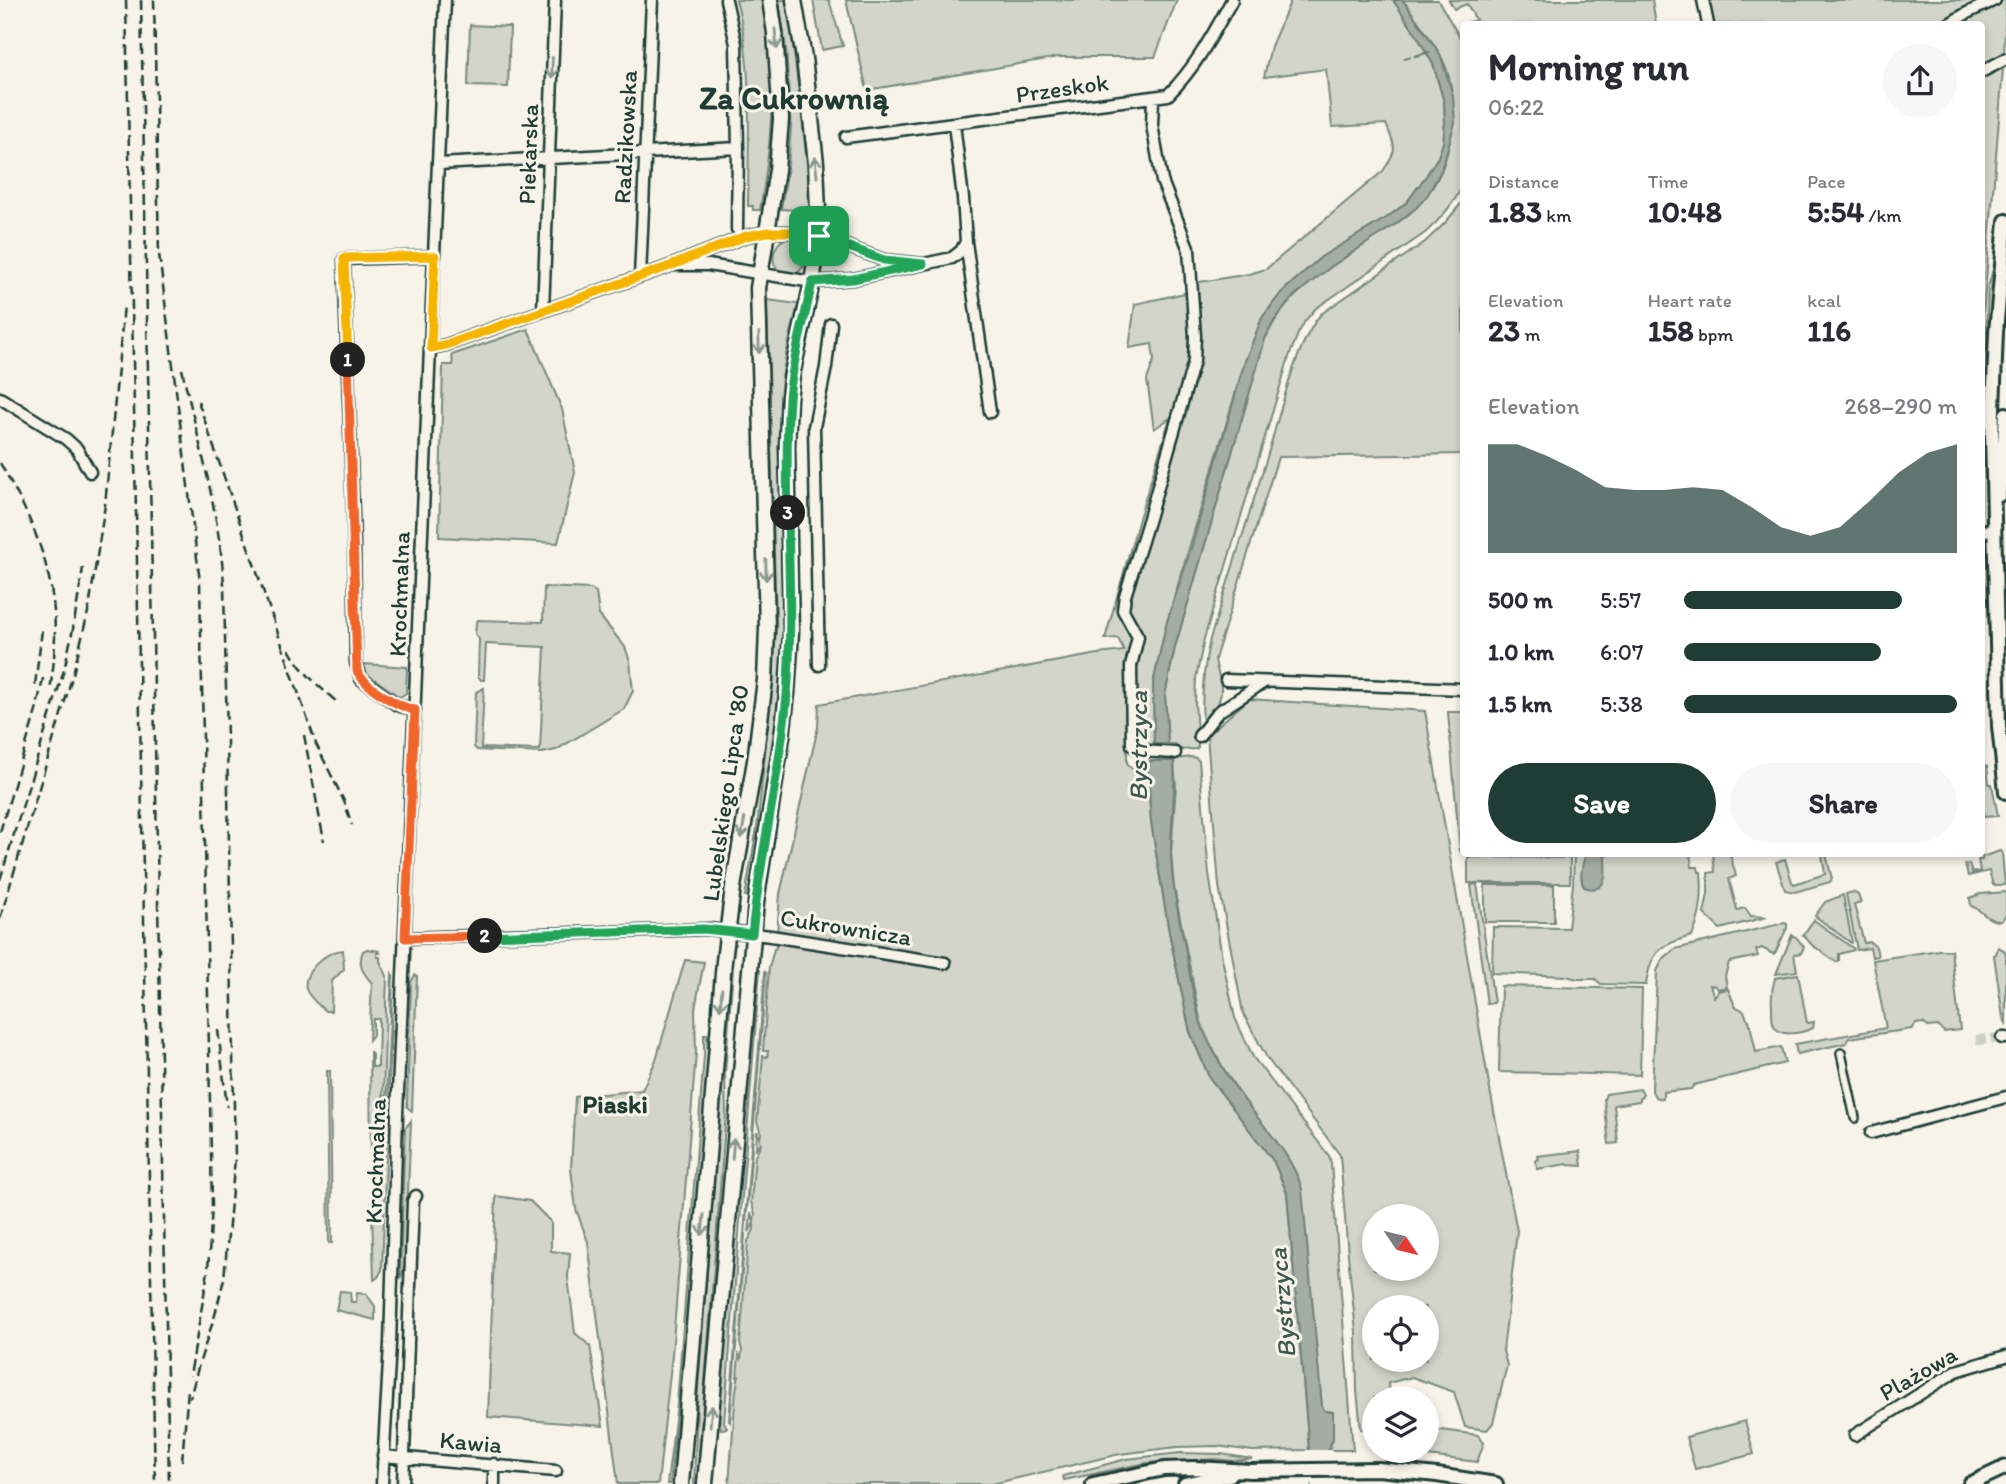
<!DOCTYPE html>
<html lang="en">
<head>
<meta charset="utf-8">
<style>
  body { margin:0; font-family:Itim,sans-serif; background:#f7f7f7; color:#2b2b33; height:100vh; display:flex; flex-direction:column; font-size:26px; white-space:nowrap }
  * { box-sizing:border-box; margin:0 }
  p { font-size:23px; color:#7c7c81 }
  .icon { flex:none; width:38px; height:38px; fill:none; stroke:currentColor; stroke-width:2; stroke-linecap:round; stroke-linejoin:round }
  .map { position:relative; flex:1; overflow:hidden }
  .panel { position:absolute; left:1460px; top:21px; width:525px; height:836px; display:flex; flex-direction:column; background:#fff; border-radius:7px; box-shadow:0 4px 10px #0003 }
  .panel>* { flex:none }
  .needle { width:46px; rotate:125deg }
  .tools { position:absolute; left:1362px; top:1204px; display:grid; gap:14px }
  .tools a { display:grid; place-items:center; width:77px; height:77px; border-radius:50%; background:#fff; box-shadow:0 4px 10px #0003; font-size:35px }
  .pin { position:absolute; display:grid; place-items:center; width:60px; height:60px; color:#fff; margin:-30px; border-radius:14px; box-shadow:0 4px 10px #0006 }
  .km { position:absolute; width:35px; height:35px; margin:-18px; border-radius:50%; background:#222; color:#fff; font-size:19px; line-height:35px; text-align:center }
  .round { display:grid; place-items:center; flex:none; width:74px; height:74px; border-radius:37px; background:#f7f7f7 }
  .overview { display:flex; align-items:center; justify-content:space-between; height:119px; padding:0 28px }
  h1 { font-size:38px; font-weight:700; line-height:52px }
  .stats { display:grid; grid-template-columns:repeat(3,1fr); gap:10px; height:119px; padding:7px 28px }
  .stats div { display:grid; align-content:center }
  .stats b { font-size:30px; font-weight:700 }
  .stats small { font-size:19px; font-weight:400 }
  .stats p { font-size:19px }
  .chart { height:196px; padding:14px 28px }
  .chart p { display:flex; justify-content:space-between }
  .chart svg { width:100%; height:126px; margin-top:7px; fill:#1f3d34; opacity:.7 }
  .cta { display:flex; gap:14px; margin-top:auto; padding:14px 28px }
  .cta a { flex:1; height:80px; border-radius:42px; background:#1f3d34; color:#fff; font-size:28px; font-weight:700; line-height:80px; text-align:center }
  .cta a+a { background:#f7f7f7; color:#2b2b33 }
  ul { padding:0 28px; list-style:none; font-size:23px }
  li { display:grid; grid-template-columns:112px 84px 1fr; align-items:center; height:52px }
  li i { height:18px; border-radius:9px; background:#1f3d34 }
  .map>svg:first-child { display:block }
</style>
</head>
<body>
<div class="map">
<svg width="2006" height="1484" viewBox="0 0 2006 1484">
  <rect width="100%" height="100%" fill="#f7f3e8"/>
  <filter id="ink" filterUnits="userSpaceOnUse"><feTurbulence type="fractalNoise" baseFrequency=".0143" numOctaves="2"/><feDisplacementMap in="SourceGraphic" scale="14" xChannelSelector="R" yChannelSelector="G"/><feConvolveMatrix kernelMatrix="1 2 1 2 8 2 1 2 1" color-interpolation-filters="sRGB"/></filter>
  <g filter="url(#ink)">
    <path fill="#d3d5ca" stroke="#79897f" stroke-width="2" fill-rule="evenodd" d="M736,0H763C777,75 773,136 760,210H753V206H748C748,142 754,62 736,0Z
      M779,0H786L789,13L804,133L811,211L781,209L788,167L791,127L786,49Z
      M813,0H829L843,46L822,50Z
      M846,0H1177L1155,57H1059L867,90Z
      M1291,0H1393L1416,34L1433,64L1444,102L1445,123L1443,143L1438,157L1426,176L1407,202L1388,217L1321,257L1282,292L1262,318L1245,361L1166,625L1153,684L1154,744H1127V763L1140,778L1148,783L1151,822L1169,932L1190,1032L1209,1077L1274,1162L1287,1193L1309,1450L1253,1451L1217,1446L1177,1447L1120,1454L992,1484H729L736,1390L739,1375L737,1378L739,1355L741,1359L742,1350L740,1343L748,1241L754,1230V1223L749,1232L751,1213L754,1221L755,1214L751,1202L755,1156L760,1147L761,1142L756,1149L757,1131L760,1139L761,1133L757,1122L763,1056L767,1057L768,1051H763L769,968L774,949L776,948L780,894L818,727L819,704L1098,654L1124,651L1118,638L1105,639L1140,515L1170,418L1154,429L1147,380L1154,360L1152,344L1129,348L1135,304L1185,293L1200,282L1249,274L1266,269L1383,171C1398,149 1396,149 1386,124L1332,127L1326,69L1264,77L1271,46Z
      M1403,0H1438L1463,43V186C1453,204 1440,220 1425,233L1315,309L1305,321L1298,334L1289,357L1204,639L1196,678L1195,703L1198,747L1196,749L1177,750L1176,744H1168L1165,695L1175,647L1265,339C1288,289 1334,265 1378,236C1395,225 1415,212 1427,195C1443,174 1451,147 1452,120C1453,97 1452,74 1439,53C1429,35 1415,18 1403,0Z
      M1449,0H1652L1656,24H1463V26L1462,24L1476,20L1467,4L1454,9Z
      M1707,0H2006L2004,56L1981,341V24H1712Z
      M470,25L510,27L508,87L468,86Z
      M1463,201V454L1278,457L1215,659C1216,669 1221,680 1221,687C1222,702 1212,716 1203,728C1201,697 1203,669 1210,639C1229,578 1249,516 1268,454C1280,414 1295,345 1321,314L1425,242L1445,223Z
      M792,237C804,242 807,251 804,264C800,275 786,280 778,270C768,258 776,238 792,237Z
      M1996,258L1986,412L1988,520L1987,522L1981,524V440L1988,288Z
      M767,300L798,304C792,330 783,361 781,387C775,462 786,536 784,611C781,707 766,802 748,896H745L757,828L773,676L776,623Z
      M528,329L562,409L575,472L558,543L439,537L443,365H453L452,355Z
      M1981,537L1986,538L1989,542L1991,603L1989,606L1987,599H1981Z
      M544,587L591,589L596,592L599,615L625,647L630,661L633,691L624,709L556,750L542,753L477,750L474,747L476,692L484,688L481,748L540,750L545,647L486,644L484,680H481L478,676L479,639L475,634L476,623L478,620L543,622Z
      M364,664L407,667L406,693L400,697L367,674Z
      M1249,699L1425,711L1490,1090L1517,1231L1503,1351L1507,1365L1493,1423L1487,1430L1465,1427L1454,1392L1412,1377L1388,1383L1389,1398H1374V1431L1361,1429L1357,1391L1356,1332L1348,1255L1340,1155L1267,1058L1243,1013L1219,886L1207,735ZM1374,1216H1426V1269H1374ZM1374,1307H1426V1360H1374Z
      M1448,712H1463V851H1460Z
      M1191,757L1196,758L1199,761L1209,874L1222,958L1235,1018L1253,1057L1329,1156L1331,1163L1353,1450H1329L1333,1439L1332,1412L1325,1411L1322,1407L1305,1237L1304,1211L1238,1092L1223,1068L1206,1036L1200,1019L1174,888L1171,853L1176,786L1174,761L1176,759Z
      M1981,764L1987,767L1989,784H1992L1998,816L1984,817L1981,790Z
      M2000,851L2002,853L2005,885H1993L1989,871L1968,876L1965,865L1969,864L1972,873L1980,871L1978,860H1982V857Z
      M1574,854H1690L1692,867H1698L1699,872H1701C1703,893 1701,917 1692,936C1661,944 1650,952 1646,985L1601,984L1595,979H1577L1567,976L1492,973L1493,927L1568,928L1573,884Z
      M1713,854H1730L1736,876L1729,879L1737,910L1745,908L1751,916L1767,917L1720,929L1704,914L1708,894V873L1715,872Z
      M1822,854H1826L1832,879L1830,882L1795,892L1785,890L1776,862L1785,859L1792,882L1794,884L1825,874Z
      M1468,857L1570,858V883H1468Z
      M1477,884L1494,1003L1487,1004L1471,885Z
      M1485,885H1554V922H1485Z
      M1853,892L1858,895L1861,903L1854,905L1864,943L1870,942L1876,947L1878,956L1872,957L1870,948L1857,950L1846,894Z
      M2006,892V915L2001,921C1987,922 1983,910 1971,906L1970,898L1980,894Z
      M1843,895L1852,942L1851,943L1815,916L1825,902Z
      M1814,920L1854,949V950L1839,954V960L1836,962L1812,945L1803,935Z
      M1784,923L1787,924V928L1775,953L1773,954L1762,948L1756,950L1758,956L1729,962L1725,976L1727,987L1718,989L1715,986L1710,985L1714,997L1718,991L1728,989L1735,1006L1744,1011L1747,1019L1749,1020L1756,1052L1781,1047L1785,1063L1694,1085L1691,1089L1663,1092V1099L1655,1097L1652,1091L1657,971L1663,959L1675,949Z
      M1792,935L1797,938L1804,947L1801,953L1794,954L1797,971L1776,974Z
      M1998,947L2004,950L2006,954V1023L2003,1018L1994,955L1996,954Z
      M367,949L379,951L380,953H377V957H380V961L387,976L381,1159L371,1171L370,1051L372,1055V1067H378L379,1019H373V1035L369,1040L372,983C363,973 357,965 363,951Z
      M343,950L344,969L332,981L331,1011H325C319,1005 309,998 306,989C302,971 327,951 343,950Z
      M1939,950H1951L1960,1030L1944,1032L1938,1026L1928,1027L1923,1023L1916,1024L1912,1029L1849,1038L1846,1043L1797,1054L1795,1044L1886,1028L1873,960Z
      M685,960L704,962L695,1009L696,1053L672,1355L658,1484H618L588,1242L576,1209L571,1169L575,1097L642,1090L656,1060Z
      M730,968H733L725,1074L726,1113L697,1484H694L697,1403Z
      M758,970H760L724,1422L727,1428L721,1429L718,1413L743,1101L749,1077Z
      M765,972L766,973L730,1422L729,1421Z
      M392,974L393,976L382,1270L378,1277L374,1280L371,1177L383,1160Z
      M1798,974L1807,1023L1814,1022L1813,1028C1802,1033 1777,1039 1773,1023C1772,1018 1772,1011 1772,1006C1771,996 1772,988 1775,978Z
      M415,975L417,976L412,1111L407,1107V1103L411,982Z
      M1501,986L1642,989L1640,1075L1499,1072Z
      M704,1034H707L708,1056L683,1377L674,1443L670,1484H667L677,1404L704,1056Z
      M327,1071H330L332,1243H329Z
      M1640,1089L1643,1094L1639,1101L1614,1105L1618,1143L1609,1144L1604,1099L1606,1094Z
      M411,1121L405,1262L401,1278L400,1276L405,1128Z
      M1580,1151L1582,1166L1568,1165L1567,1164L1537,1169L1536,1160L1539,1159L1538,1156H1536Z
      M496,1196L530,1201L551,1222V1251L570,1253L568,1277L575,1333L590,1346L603,1426L488,1417Z
      M340,1291L350,1292L351,1302H356L357,1293L366,1294L375,1306V1320L336,1310Z
      M1745,1421L1754,1454L1695,1469L1686,1437Z
      M1426,1428L1478,1435L1484,1443L1477,1462L1427,1456L1425,1451Z
      M1180,1453L1221,1454L1252,1459L1233,1461L1215,1459L1146,1463L1064,1480L1063,1476L1126,1459Z"/>
    <path fill="#a4ada3" stroke="#6f8077" stroke-width="2" d="M1393,0H1403L1440,54L1453,95L1455,123L1441,171L1427,196L1416,208L1396,224L1332,266L1294,296L1274,321L1265,339L1258,364L1175,647L1165,695L1168,744H1154L1153,684L1166,625L1190,552L1245,361L1262,318L1282,292L1321,257L1388,217L1407,202L1426,176L1438,157L1443,143L1445,123L1444,102L1433,64L1416,34Z
      M1149,761H1174C1176,791 1171,821 1171,851C1171,883 1179,916 1185,947C1191,978 1194,1012 1208,1040C1217,1058 1226,1075 1238,1091C1260,1124 1290,1150 1302,1189L1322,1407L1325,1411L1333,1412V1439L1312,1484L1287,1193L1274,1162L1209,1077L1190,1032L1169,932L1151,822L1148,773Z
      M1586,854H1606L1605,857C1606,873 1608,895 1584,887C1579,878 1582,863 1586,854Z"/>
    <path fill="#f7f3e8" d="M1306,1450H1332L1331,1484H1308Z"/>
    <g fill="none" stroke-linecap="round" stroke-linejoin="round">
      <path stroke="#6f8077" stroke-width="2.5" d="M1415,56L1429,52
        M1405,58L1410,57"/>
      <path stroke="#cccfc4" stroke-width="10" stroke-dasharray="10 5" stroke-linecap="butt" d="M1976,1040L2002,1038"/>
      <defs>
        <path id="pedestrian" d="M1841,1053L1855,1118"/>
        <path id="minor" d="M726,0L736,44L738,148L737,229
          M1703,0L1708,24
          M1949,24L1967,13L1995,0
          M1981,72L2006,59
          M1153,98L1152,125L1162,181L1189,250L1195,336L1194,361L1149,518L1125,596L1123,610L1138,637L1131,666L1132,745L1140,751L1175,753
          M954,124L963,198L966,242L990,412
          M846,137L1168,95C1196,67 1213,34 1232,0
          M439,164L738,148
          M678,265H708L812,282L853,279L952,258L961,251L966,242
          M640,277L652,0
          M543,311L555,0
          M431,348L446,345L670,266L746,236L768,232H797L819,236L884,260L923,264
          M0,398L66,439L77,449L90,472
          M1981,531L1995,530
          M819,665L814,427L826,367L831,324
          M1226,680L1463,689
          M415,710L397,705L361,679L356,663L354,542L344,259L435,256
          M1199,736L1218,712L1264,682
          M405,938L709,929L771,936L945,963
          M2002,1038H2006
          M1871,1133L2006,1097
          M1855,1435L1956,1371L2006,1356
          M383,1456L556,1471
          M382,1484L390,1344L397,1115L445,0
          M403,1484L413,1201L416,1196
          M494,1484V1464"/>
        <path id="tertiary" d="M2006,221L1996,332L1992,435L1999,726L2006,792
          M1999,495L2003,461L2006,414
          M1093,1484L1164,1469L1195,1468L1251,1471L1378,1469L1437,1475L1496,1484
          M1185,1484L1230,1475
          M1970,1484L2006,1467"/>
        <path id="secondary" d="M681,1484L724,961L733,887L755,761L765,680L767,628L758,288L777,170L781,119L775,33L770,0
          M705,1484L756,902L782,737L787,694L791,632L787,447L789,398L792,375L812,282L819,236L816,163L804,58L794,0"/>
      </defs>
      <use href="#pedestrian" stroke="#1f3d34" stroke-width="12"/>
      <use href="#minor" stroke="#1f3d34" stroke-width="15"/>
      <use href="#tertiary" stroke="#1f3d34" stroke-width="18"/>
      <use href="#secondary" stroke="#1f3d34" stroke-width="19"/>
      <use href="#pedestrian" stroke="#f7f3e8" stroke-width="7"/>
      <use href="#minor" stroke="#f7f3e8" stroke-width="10"/>
      <use href="#tertiary" stroke="#f7f3e8" stroke-width="12"/>
      <use href="#secondary" stroke="#f7f3e8" stroke-width="14"/>
      <path stroke="#1f3d34" stroke-width="2.5" stroke-dasharray="10 5" stroke-linecap="butt" d="M126,0L155,1484
        M141,0L169,1484
        M154,0L159,254L200,582L212,1206L208,1271L190,1376
        M182,369C198,440 219,511 224,584L235,1158L224,1279L215,1315L199,1364L190,1398
        M198,401L316,744L344,801L352,825
        M0,463C45,540 65,600 50,690
        M289,649C300,671 320,687 339,704
        M35,685L42,630
        M304,735L324,841
        M0,832L36,711L44,674
        M0,880L64,670L73,629L83,568
        M0,919L73,674L89,608L105,505L124,305
        M218,1030L227,1107
        M182,1461L188,1389"/>
    </g>
    <defs><path id="oneway-shaft" d="M-6 0H5M1.5-3L5.5 0L1.5 3" fill="none" stroke-width="1.6" stroke-linecap="round" stroke-linejoin="round" transform="scale(1.75)"/></defs>
    <g stroke="#8b988e">
      <use href="#oneway-shaft" transform="translate(776 39) rotate(84)"/>
      <use href="#oneway-shaft" transform="translate(552 68) rotate(92)"/>
      <use href="#oneway-shaft" transform="translate(816 167) rotate(-96)"/>
      <use href="#oneway-shaft" transform="translate(759 343) rotate(89)"/>
      <use href="#oneway-shaft" transform="translate(766 570) rotate(89)"/>
      <use href="#oneway-shaft" transform="translate(743 828) rotate(100)"/>
      <use href="#oneway-shaft" transform="translate(721 999) rotate(95)"/>
      <use href="#oneway-shaft" transform="translate(733 1149) rotate(-85)"/>
      <use href="#oneway-shaft" transform="translate(703 1225) rotate(95)"/>
      <use href="#oneway-shaft" transform="translate(711 1416) rotate(-85)"/>
    </g>
  </g>
  <g fill="none" stroke-linecap="round" stroke-linejoin="round" filter="url(#ink)">
    <defs>
      <path id="split-1" d="M348,360L344,258L435,256L431,348L446,345L670,266L746,236L768,232H797L819,236"/>
      <path id="split-2" d="M348,360L357,671C365,687 398,707 415,710L405,938L485,936"/>
      <path id="split-3" d="M485,936L704,929L752,934C760,854 780,775 787,695C792,634 789,573 788,513"/>
      <path id="split-4" d="M788,513C787,475 786,437 789,399C792,360 805,320 812,282L853,279L923,264L884,260L819,236"/>
    </defs>
    <use href="#split-1" stroke="#fff" stroke-width="14"/>
    <use href="#split-2" stroke="#fff" stroke-width="14"/>
    <use href="#split-3" stroke="#fff" stroke-width="14"/>
    <use href="#split-4" stroke="#fff" stroke-width="14"/>
    <use href="#split-1" stroke="#f5b400" stroke-width="9"/>
    <use href="#split-2" stroke="#f0652b" stroke-width="9"/>
    <use href="#split-3" stroke="#22a559" stroke-width="9"/>
    <use href="#split-4" stroke="#22a559" stroke-width="9"/>
  </g>
  <g text-anchor="middle" dominant-baseline="central" stroke-width="6" stroke-linejoin="round" paint-order="stroke">
    <g font-size="24" fill="#1f3d34" stroke="#f7f3e8">
      <text transform="translate(1062 88) rotate(-8)">Przeskok</text>
      <text transform="translate(625 137) rotate(-87)">Radzikowska</text>
      <text transform="translate(528 154) rotate(-88)">Piekarska</text>
      <text transform="translate(399 594) rotate(-88)">Krochmalna</text>
      <text transform="translate(725 793) rotate(-82)">Lubelskiego Lipca '80</text>
      <text transform="translate(846 927) rotate(9)">Cukrownicza</text>
      <text transform="translate(375 1161) rotate(-88)">Krochmalna</text>
      <text transform="translate(1918 1373) rotate(-30)">Plażowa</text>
      <text transform="translate(471 1442) rotate(5)">Kawia</text>
    </g>
    <g font-size="26" font-style="italic" fill="#405950" stroke="#f7f3e8">
      <text transform="translate(1138 746) rotate(-90)">Bystrzyca</text>
      <text transform="translate(1282 1303) rotate(-95)">Bystrzyca</text>
    </g>
    <g font-size="26" font-weight="bold" fill="#1f3d34" stroke="#f7f3e8">
      <text x="615" y="1104">Piaski</text>
    </g>
    <g font-size="32" font-weight="bold" fill="#1f3d34" stroke="#f7f3e8">
      <text x="794" y="98">Za Cukrownią</text>
    </g>
  </g>
</svg>
<div class="tools">
<a><svg class="needle" viewBox="-14 -14 28 28"><path d="M0-13l5 13h-10z" fill="#e53935"/><path d="M0 13l5-13h-10z" fill="#7c7c81"/></svg></a>
<a><svg class="icon" aria-label="locate" viewBox="0 0 24 24"><circle cx="12" cy="12" r="6"/><path d="M12 2v4M12 18v4M2 12h4M18 12h4"/></svg></a>
<a><svg class="icon" aria-label="layers" viewBox="0 0 24 24"><path d="M12 4l9 5-9 5-9-5zM3 14l9 5 9-5"/></svg></a>
</div>
<div class="pin" style="left:819px;top:236px;background:#1e9e55"><svg class="icon" aria-label="arrive" viewBox="0 0 24 24"><path d="M6 21V4h12l-3 4 3 4H6"/></svg></div>
<b class="km" style="left:348px;top:360px">1</b>
<b class="km" style="left:485px;top:936px">2</b>
<b class="km" style="left:788px;top:513px">3</b>
<section class="panel">
<div class="overview"><div><h1>Morning run</h1><p>06:22</p></div><a class="round"><svg class="icon" aria-label="share" viewBox="0 0 24 24"><path d="M12 15V3M7 8l5-5 5 5M5 13v7h14v-7"/></svg></a></div>
<div class="stats">
<div><p>Distance</p><b>1.83<small> km</small></b></div>
<div><p>Time</p><b>10:48</b></div>
<div><p>Pace</p><b>5:54<small> /km</small></b></div>
</div>
<div class="stats">
<div><p>Elevation</p><b>23<small> m</small></b></div>
<div><p>Heart rate</p><b>158<small> bpm</small></b></div>
<div><p>kcal</p><b>116</b></div>
</div>
<div class="chart"><p><span>Elevation</span>268–290 m</p>
<svg viewBox="0 0 160 44" preserveAspectRatio="none"><path d="M0 44V6L10 6L20 10L30 15L40 21L50 22L60 22L70 21L80 22L90 28L100 35L110 38L120 35L130 26L140 16L150 9L160 6V44z"/></svg>
</div>
<ul>
<li><b>500 m</b>5:57<i style="width:80%"></i></li>
<li><b>1.0 km</b>6:07<i style="width:72%"></i></li>
<li><b>1.5 km</b>5:38<i style="width:100%"></i></li>
</ul>
<div class="cta"><a>Save</a><a>Share</a></div>
</section>
</div>
</body>
</html>
